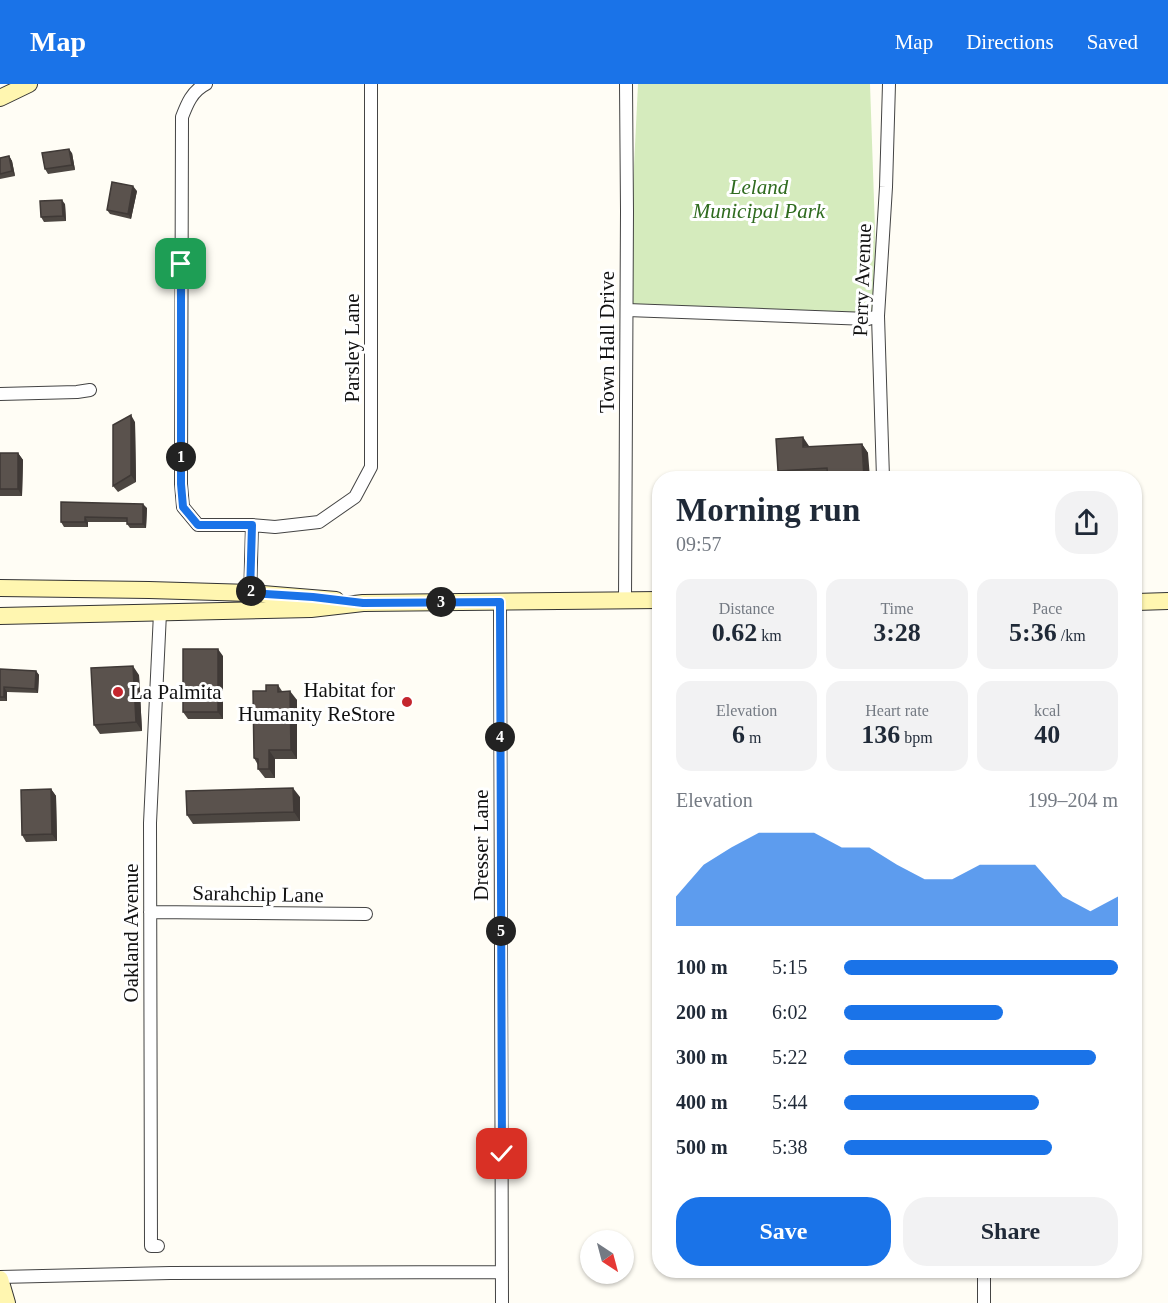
<!DOCTYPE html>
<html lang="en">
<head>
<meta charset="utf-8">
<style>
  body { margin:0; font-family:"Times New Roman",serif; background:#f2f2f3; color:#1f2937; height:100vh; display:flex; flex-direction:column; font-size:22px; white-space:nowrap }
  * { box-sizing:border-box; margin:0 }
  p { font-size:20px; color:#747a83 }
  .icon { flex:none; width:33px; height:33px; fill:none; stroke:currentColor; stroke-width:2; stroke-linecap:round; stroke-linejoin:round }
  .map { position:relative; flex:1; overflow:hidden }
  .side { position:absolute; left:652px; top:387px; width:490px; height:807px; display:flex; flex-direction:column; background:#fff; border-radius:24px; box-shadow:0 2px 4px #0004 }
  .side>* { flex:none }
  .needle { width:39px; rotate:144deg }
  .buttons { position:absolute; left:580px; top:1146px; display:grid; gap:12px }
  .buttons a { display:grid; place-items:center; width:54px; height:54px; border-radius:50%; background:#fff; box-shadow:0 2px 4px #0004; font-size:30px }
  .pin { position:absolute; display:grid; place-items:center; width:51px; height:51px; color:#fff; margin:-26px; border-radius:12px; box-shadow:0 3px 9px #0006 }
  .km { position:absolute; width:30px; height:30px; margin:-15px; border-radius:50%; background:#222; color:#fff; font-size:16px; line-height:30px; text-align:center }
  .round { display:grid; place-items:center; flex:none; width:63px; height:63px; border-radius:24px; background:#f2f2f3 }
  .headline { display:flex; align-items:center; justify-content:space-between; height:102px; padding:0 24px }
  h1 { font-size:33px; font-weight:700; line-height:45px }
  .metrics { display:grid; grid-template-columns:repeat(3,1fr); gap:9px; height:102px; padding:6px 24px }
  .metrics div { display:grid; align-content:center; border-radius:15px; background:#f2f2f3; text-align:center }
  .metrics b { font-size:26px; font-weight:700 }
  .metrics small { font-size:16px; font-weight:400 }
  .metrics p { font-size:16px }
  .chart { height:168px; padding:12px 24px }
  .chart p { display:flex; justify-content:space-between }
  .chart svg { width:100%; height:108px; margin-top:6px; fill:#1a73e8; opacity:.7 }
  .action { display:flex; gap:12px; margin-top:auto; padding:12px 24px }
  .action a { flex:1; height:69px; border-radius:24px; background:#1a73e8; color:#fff; font-size:24px; font-weight:700; line-height:69px; text-align:center }
  .action a+a { background:#f2f2f3; color:#1f2937 }
  ul { padding:0 24px; list-style:none; font-size:20px }
  li { display:grid; grid-template-columns:96px 72px 1fr; align-items:center; height:45px }
  li i { height:15px; border-radius:8px; background:#1a73e8 }
  header { display:flex; align-items:center; gap:36px; box-sizing:border-box; height:84px; padding:0 30px; background:#1a73e8; color:#fff }
  header strong { font-size:28px }
  nav { display:flex; gap:33px; margin-inline-start:auto; font-size:21px }
  .map>svg:first-child { display:block }
</style>
</head>
<body>
<header>
<strong>Map</strong>
<nav><a>Map</a><a>Directions</a><a>Saved</a></nav>
</header>
<div class="map">
<svg width="1168" height="1219" viewBox="0 0 1168 1219">
  <rect width="100%" height="100%" fill="#fffdf5"/>
  <path fill="#d5ebbd" d="M638,0H870L878,232L627,226Z"/>
  <g fill="none" stroke-linecap="round" stroke-linejoin="round">
    <defs>
      <path id="street" d="M206,0C192,7 187,20 182,33L181,400L183,423L198,441H252L275,443L319,438L355,413L371,383V0
        M627,226L868,235L878,232
        M0,310L77,308L90,306
        M883,394L878,232L886,103L889,0
        M250,515L252,441
        M625,516L627,127L626,0
        M500,518L502,1219
        M150,828L366,830
        M158,1162H151L150,739L160,529
        M0,1193L170,1189L502,1188
        M984,1219V1186"/>
      <path id="secondary" d="M0,14L29,0
        M0,504L149,506L251,509L336,516
        M1136,518L1168,517
        M0,532L311,525L363,519L660,516
        M0,1195L7,1219"/>
    </defs>
    <use href="#street" stroke="#444" stroke-width="14"/>
    <use href="#secondary" stroke="#333" stroke-width="18"/>
    <use href="#street" stroke="#fff" stroke-width="12"/>
    <use href="#secondary" stroke="#fff6b0" stroke-width="16"/>
  </g>
  <path fill="#4d4742" d="M72,69L75,86L48,90L45,85Z
    M9,72L12,77L15,92L0,95V74Z
    M137,107L131,135L110,130L107,126Z
    M65,120L66,137L44,138L41,133Z
    M135,338L136,398L118,408L113,402Z
    M862,360L868,369L828,394H783L778,387L809,363Z
    M0,369H18L23,376L22,412H0Z
    M61,418L147,424L146,444H130L127,440V438H88V443H64L61,438Z
    M223,572V635H188L183,628Z
    M0,585L36,587L39,591L38,609L7,608V617H0Z
    M139,591L142,647L100,650L94,641Z
    M278,601L282,607L297,616V675H275V694H265L258,685V681L254,674L266,607Z
    M51,705L56,712L57,757L26,758L22,751Z
    M300,713V737L193,740L187,731Z"/>
  <path fill="#3f3936" d="M69,65L72,69L75,86L72,81Z
    M9,72L12,77L15,92L12,87Z
    M133,102L137,107L131,135L128,130Z
    M62,116L65,120L66,137L63,132Z
    M131,331L135,338L136,398L131,391Z
    M803,353L809,362L803,363Z
    M862,360L868,369L870,394H864Z
    M18,369L23,376L22,412L18,405Z
    M143,420L147,424L146,444L143,440Z
    M85,433L88,438V443L85,438Z
    M218,565L223,572V635L218,628Z
    M133,582L139,591L142,647L136,638Z
    M36,587L39,591L38,609L35,605Z
    M4,603L7,608V617L4,613Z
    M290,607L297,616V675L291,666Z
    M269,666L275,675V694L269,685Z
    M293,704L300,713V737L294,728Z
    M51,705L56,712L57,757L52,750Z"/>
  <path fill="#5a524d" stroke="#3f3936" stroke-width="1.5" d="M69,65L72,81L45,85L42,69Z
    M9,72L12,87L0,90V74Z
    M112,98L133,102L128,130L107,126Z
    M62,116L63,132L41,133L40,117Z
    M131,331V391L113,402V341Z
    M803,353V363L862,360L864,394H828L827,384L778,387L776,355Z
    M0,369H18V405H0Z
    M61,418L143,420V440H127V434L85,433V438H61Z
    M183,565H218V628H183Z
    M133,582L136,638L94,641L91,584Z
    M0,585L36,587L35,605L4,603V613H0Z
    M266,601H278V608L290,607L291,666H269V685H258V675L254,674L253,607H266Z
    M293,704L294,728L187,731L186,707Z
    M51,705L52,750L22,751L21,706Z"/>
  <g fill="none" stroke-linecap="round" stroke-linejoin="round">
    <defs>
      <path id="route" d="M181,180V400L183,423L198,441H252L250,509L313,513L363,519L500,518L502,1070"/>
    </defs>
    <use href="#route" stroke="#fff" stroke-width="12"/>
    <use href="#route" stroke="#1a73e8" stroke-width="8"/>
  </g>
  <g fill="#c4262e" stroke="#fff" stroke-width="2">
    <circle cx="118" cy="608" r="6"/>
    <circle cx="407" cy="618" r="6"/>
  </g>
  <g text-anchor="middle" dominant-baseline="central" stroke-width="6" stroke-linejoin="round" paint-order="stroke">
    <g font-size="21" font-style="italic" fill="#2f6b1f" stroke="#fff">
      <text x="759" y="103">Leland<tspan x="759" dy="24">Municipal Park</tspan></text>
    </g>
    <g font-size="21" fill="#111" stroke="#fff">
      <text transform="translate(862 196) rotate(-88)">Perry Avenue</text>
      <text transform="translate(607 258) rotate(-90)">Town Hall Drive</text>
      <text transform="translate(352 264) rotate(-90)">Parsley Lane</text>
      <text transform="translate(481 761) rotate(-90)">Dresser Lane</text>
      <text transform="translate(258 810) rotate(1)">Sarahchip Lane</text>
      <text transform="translate(131 849) rotate(-90)">Oakland Avenue</text>
    </g>
    <g font-size="21" fill="#111" stroke="#fff" text-anchor="end">
      <text x="395" y="606">Habitat for<tspan x="395" dy="24">Humanity ReStore</tspan></text>
      <text x="130" y="608" text-anchor="start">La Palmita</text>
    </g>
  </g>
</svg>
<div class="buttons">
<a><svg class="needle" viewBox="-14 -14 28 28"><path d="M0-13l5 13h-10z" fill="#e53935"/><path d="M0 13l5-13h-10z" fill="#747a83"/></svg></a>
</div>
<div class="pin" style="left:181px;top:180px;background:#1e9e55"><svg class="icon" aria-label="arrive" viewBox="0 0 24 24"><path d="M6 21V4h12l-3 4 3 4H6"/></svg></div>
<div class="pin" style="left:502px;top:1070px;background:#d93025"><svg class="icon" aria-label="check" viewBox="0 0 24 24"><path d="M5 12l5 5 9-10"/></svg></div>
<b class="km" style="left:181px;top:373px">1</b>
<b class="km" style="left:251px;top:507px">2</b>
<b class="km" style="left:441px;top:518px">3</b>
<b class="km" style="left:500px;top:653px">4</b>
<b class="km" style="left:501px;top:847px">5</b>
<section class="side">
<div class="headline"><div><h1>Morning run</h1><p>09:57</p></div><a class="round"><svg class="icon" aria-label="share" viewBox="0 0 24 24"><path d="M12 15V3M7 8l5-5 5 5M5 13v7h14v-7"/></svg></a></div>
<div class="metrics">
<div><p>Distance</p><b>0.62<small> km</small></b></div>
<div><p>Time</p><b>3:28</b></div>
<div><p>Pace</p><b>5:36<small> /km</small></b></div>
</div>
<div class="metrics">
<div><p>Elevation</p><b>6<small> m</small></b></div>
<div><p>Heart rate</p><b>136<small> bpm</small></b></div>
<div><p>kcal</p><b>40</b></div>
</div>
<div class="chart"><p><span>Elevation</span>199–204 m</p>
<svg viewBox="0 0 160 44" preserveAspectRatio="none"><path d="M0 44V32L10 19L20 12L30 6L40 6L50 6L60 12L70 12L80 19L90 25L100 25L110 19L120 19L130 19L140 32L150 38L160 32V44z"/></svg>
</div>
<ul>
<li><b>100 m</b>5:15<i style="width:100%"></i></li>
<li><b>200 m</b>6:02<i style="width:58%"></i></li>
<li><b>300 m</b>5:22<i style="width:92%"></i></li>
<li><b>400 m</b>5:44<i style="width:71%"></i></li>
<li><b>500 m</b>5:38<i style="width:76%"></i></li>
</ul>
<div class="action"><a>Save</a><a>Share</a></div>
</section>
</div>
</body>
</html>
